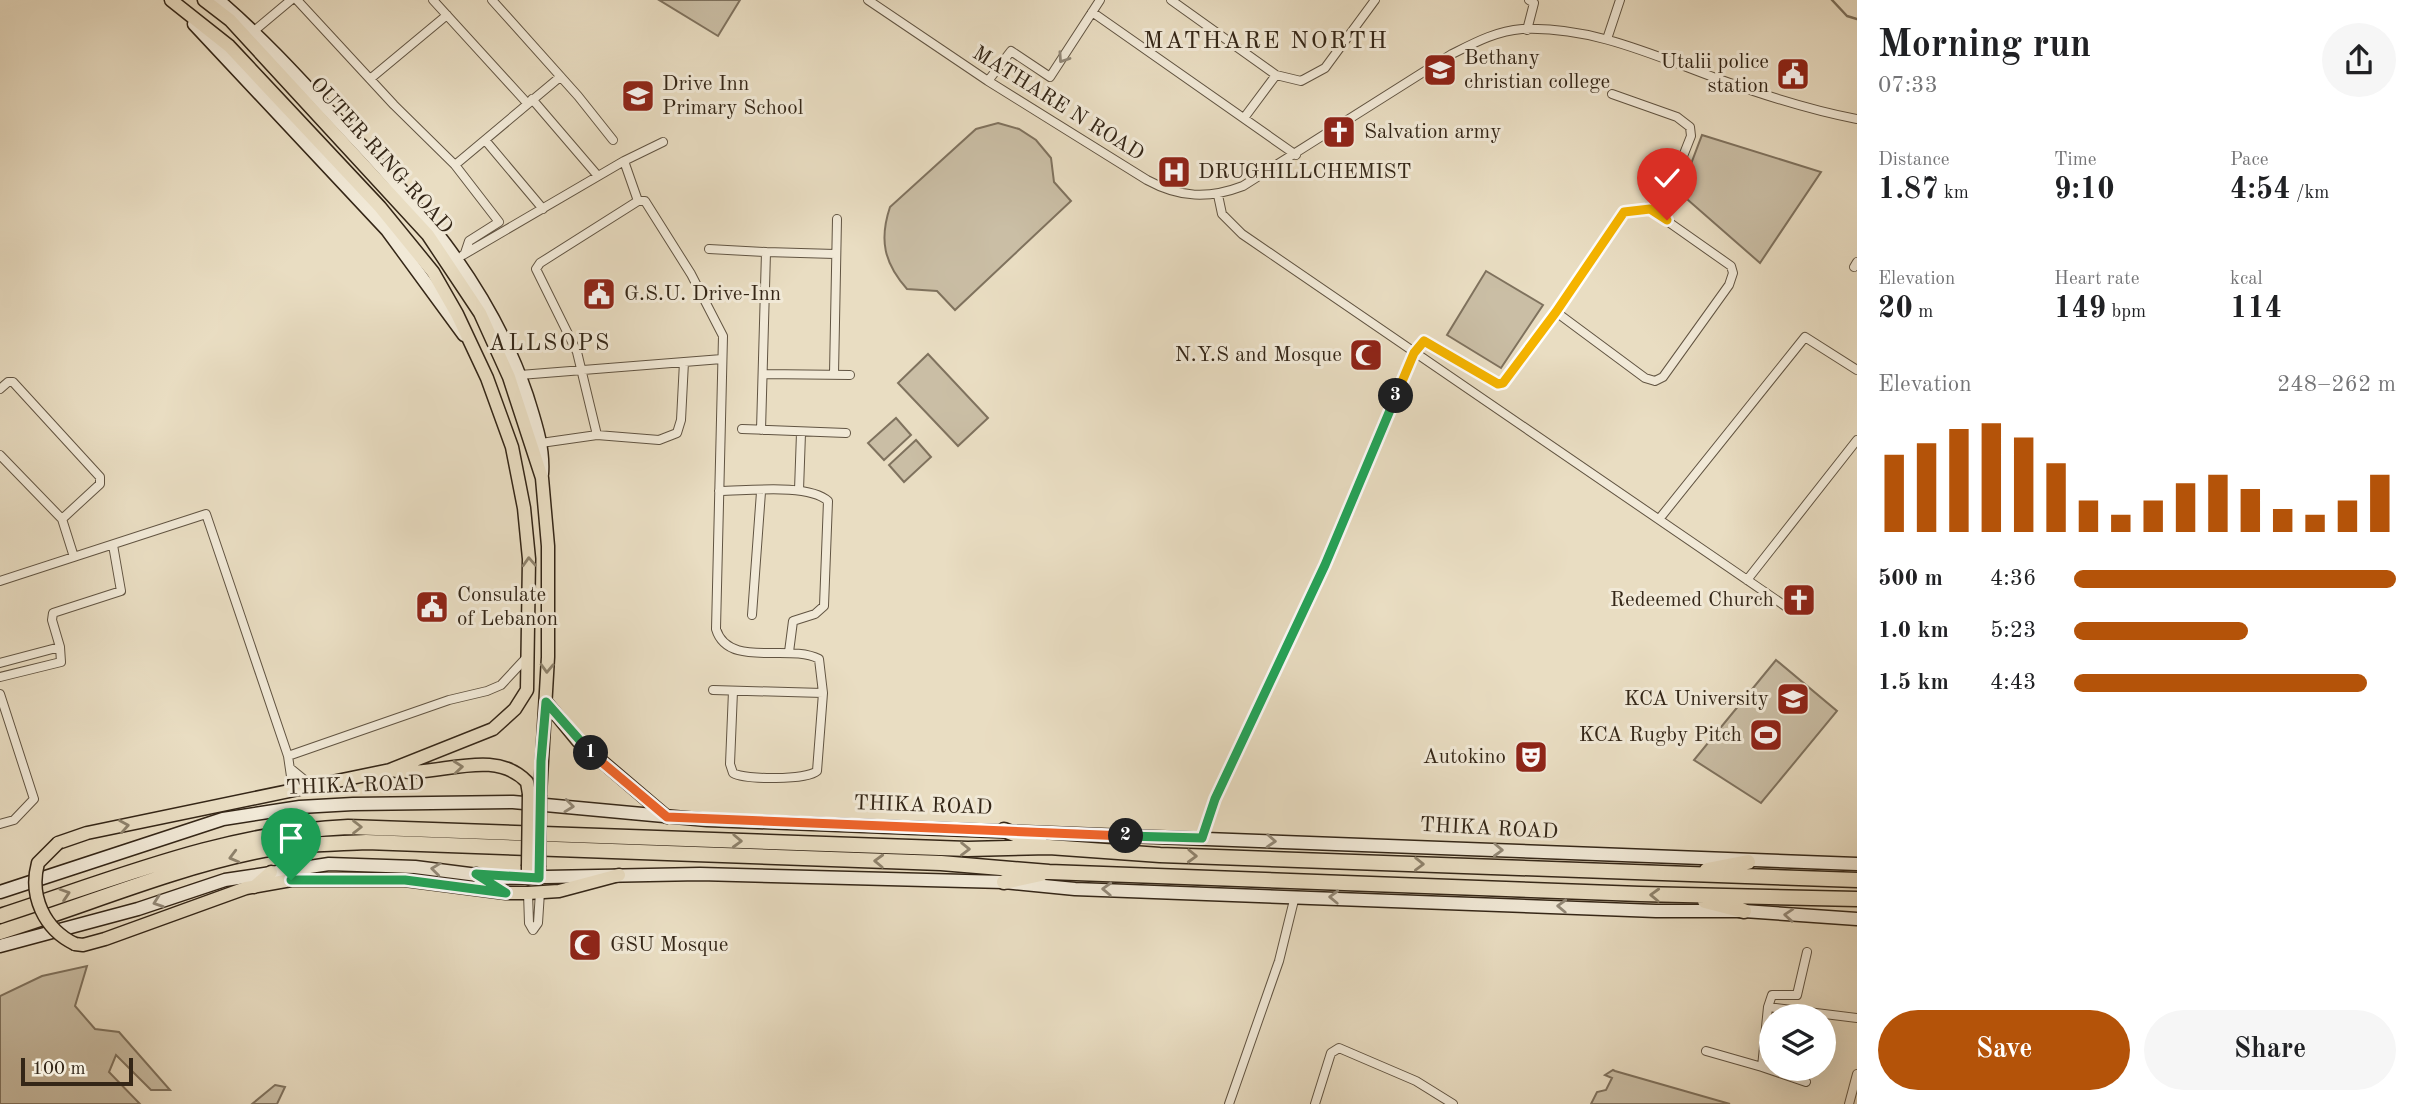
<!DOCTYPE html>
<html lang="en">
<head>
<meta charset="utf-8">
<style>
  body { margin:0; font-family:"Old Standard TT",serif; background:#f6f6f6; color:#202124; height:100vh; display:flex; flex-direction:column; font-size:26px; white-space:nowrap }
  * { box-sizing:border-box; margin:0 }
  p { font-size:23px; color:#757577 }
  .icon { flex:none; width:38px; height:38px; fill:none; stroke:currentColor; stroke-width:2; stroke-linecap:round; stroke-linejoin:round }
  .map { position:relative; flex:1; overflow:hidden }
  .details { display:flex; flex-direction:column; background:#fff; width:560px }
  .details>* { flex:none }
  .tools { position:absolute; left:1759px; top:1004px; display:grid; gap:14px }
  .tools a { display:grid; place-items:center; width:77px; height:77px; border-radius:50%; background:#fff; box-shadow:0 7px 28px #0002; font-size:35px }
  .scale { position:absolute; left:21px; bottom:18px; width:112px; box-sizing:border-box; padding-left:7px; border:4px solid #342617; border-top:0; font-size:19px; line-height:24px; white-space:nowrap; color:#342617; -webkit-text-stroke:5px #f1e9d7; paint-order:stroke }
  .pin { position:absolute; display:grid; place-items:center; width:60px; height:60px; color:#fff; margin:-72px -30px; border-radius:50% 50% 50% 0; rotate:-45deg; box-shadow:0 0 7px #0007 }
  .pin .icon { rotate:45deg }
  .km { position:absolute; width:35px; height:35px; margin:-18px; border-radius:50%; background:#222; color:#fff; font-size:19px; line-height:35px; text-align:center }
  .round { display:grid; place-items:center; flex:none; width:74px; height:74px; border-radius:37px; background:#f6f6f6 }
  .headline { display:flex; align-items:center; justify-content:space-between; height:119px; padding:0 21px }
  h1 { font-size:38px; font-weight:600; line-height:52px }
  .figures { display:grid; grid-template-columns:repeat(3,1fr); gap:10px; height:119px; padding:7px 21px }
  .figures div { display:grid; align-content:center }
  .figures b { font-size:30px; font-weight:600 }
  .figures small { font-size:19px; font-weight:400 }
  .figures p { font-size:19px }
  .chart { height:196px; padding:14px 21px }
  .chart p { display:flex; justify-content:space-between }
  .chart svg { width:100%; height:126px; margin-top:7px; stroke:#b45309; stroke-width:6 }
  .primary-button { display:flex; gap:14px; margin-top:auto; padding:14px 21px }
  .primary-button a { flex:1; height:80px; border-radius:42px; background:#b45309; color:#fff; font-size:28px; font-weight:600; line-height:80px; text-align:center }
  .primary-button a+a { background:#f6f6f6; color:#202124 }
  ul { padding:0 21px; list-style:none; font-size:23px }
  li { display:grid; grid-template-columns:112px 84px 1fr; align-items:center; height:52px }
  li i { height:18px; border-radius:9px; background:#b45309 }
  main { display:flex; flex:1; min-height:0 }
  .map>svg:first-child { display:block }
</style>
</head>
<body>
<main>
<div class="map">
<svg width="1857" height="1104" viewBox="0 0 1857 1104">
  <rect width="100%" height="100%" fill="#e9ddc2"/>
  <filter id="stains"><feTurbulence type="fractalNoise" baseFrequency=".00286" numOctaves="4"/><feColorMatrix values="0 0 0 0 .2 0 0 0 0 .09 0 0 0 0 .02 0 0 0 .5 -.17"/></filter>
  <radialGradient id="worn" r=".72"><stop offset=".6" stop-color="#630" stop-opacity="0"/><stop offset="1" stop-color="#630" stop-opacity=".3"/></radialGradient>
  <path fill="#cabea5" stroke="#7f725e" stroke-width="2" d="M659,0H740L718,36Z
    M998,123L1019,129L1036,140L1051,158L1054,182L1071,201L955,310L937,291L907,289C884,263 879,240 890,207L976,129Z
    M1702,135L1821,172L1760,263L1680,193Z
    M1486,271L1543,305L1501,368L1447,335Z
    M928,354L988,418L958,446L898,383Z
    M896,418L911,435L884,460L868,443Z
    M916,440L931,457L904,482L889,465Z
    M1776,660L1837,711L1761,803L1694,760Z
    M87,966L75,1006L95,1029L119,1032L170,1090H151L116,1055L109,1072L140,1104H0V996L42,976Z
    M1613,1070L1615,1071L1730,1104H1591L1597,1092L1606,1090L1612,1078L1605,1075Z
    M275,1085L285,1087L277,1104H252Z"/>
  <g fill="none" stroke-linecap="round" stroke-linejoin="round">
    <path stroke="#7b6f5b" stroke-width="2.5" d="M1832,0L1847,16L1857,19"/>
    <defs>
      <path id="minor" d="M297,0L394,105L455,165L499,222L469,241L465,253
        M433,0L527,103
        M492,0L578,96L613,140
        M868,0L988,81L1147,180C1180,198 1209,199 1243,186L1452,54C1474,43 1496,31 1522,29C1590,26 1651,54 1713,77C1760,94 1808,110 1857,119
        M1171,0L1276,75
        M1092,12L1296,155
        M1527,30L1534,3L1529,0
        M254,31L291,0
        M1607,39L1620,0
        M370,79L447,15
        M988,81L1011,51L1050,77L1100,0
        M532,99L598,176
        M1244,118L1276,75L1301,81L1325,68L1375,0
        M485,140L543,209
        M624,161L638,201
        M455,165L560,77
        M1218,195L1222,214L1242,234L1791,610
        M709,249L766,252
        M463,255L624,161L663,142
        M1854,267L1857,262
        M1556,312L1645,378L1655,381L1663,377L1729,285L1733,273L1731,266L1650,209
        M763,374L850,375
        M834,374L837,219
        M520,375L722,359
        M0,389L8,382H13L100,477V484L62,519
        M742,429L846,433
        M761,430L766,252L835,254
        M597,435L659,440L677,433L681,420L684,362
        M541,443L597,435L577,352L536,269L540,263L638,201H645L691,274L723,336L716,629C728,669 789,643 819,659L823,693L817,771C807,780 745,780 733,773L730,764L733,691
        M0,455L62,519L74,557
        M799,490L801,433
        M719,491C746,491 808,483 828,501L824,606L815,614L793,621L789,652
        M1660,518L1805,337L1857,370
        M1747,580L1857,440
        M0,581L206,514L288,756L293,790
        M752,615L761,492
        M0,663L60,647L52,620L53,613L121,591L113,545
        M0,677L61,662L60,647
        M713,690L823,693
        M0,694L34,799L14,820L0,824
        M288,756L449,700L487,691L501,685L527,657
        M290,768L312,786
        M1202,838L1215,799L1325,565L1414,353L1422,341L1441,349L1498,384L1502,383L1556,312L1624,212L1656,206L1670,189L1691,136L1690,127L1677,117L1612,94
        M528,893L529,923L533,930
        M533,930L538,923L540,892
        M1768,1007L1772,995H1797L1807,952
        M1706,1051L1762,1067L1768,1007L1857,1018
        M1762,1067L1806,1082
        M1229,1104L1279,961L1295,896
        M1315,1104L1331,1053L1339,1048L1416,1081L1453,1104
        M1849,1104L1857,1074"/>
      <path id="secondary" d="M218,0C259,35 295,74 331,113C412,198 489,283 527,396C535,422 544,447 542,474
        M194,24L387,230L464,335
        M0,892L223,819L300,807L353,804L513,802L707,820L1857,864
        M0,946L138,909L225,880L329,864L415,867L501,878L700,874L1004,882L1075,889L1656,911H1744L1857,919"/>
      <path id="primary" d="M171,0L229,46L380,207L433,272L457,314L487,378L512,447L524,508L529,559L527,690L515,709L493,729L390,770
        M204,0L230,20L428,235L480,313L509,377L542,478L548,546V657L540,795
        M546,702L578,741L667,817
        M58,843L87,833L390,770C434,780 492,745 527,782L529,794
        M528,866V878
        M539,867V878
        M476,874L503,891
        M254,887L271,872
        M75,944L83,945L105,939L246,888L291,880H405L506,893H528L559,891L619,875"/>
      <path id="trunk" d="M1004,830L1041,844
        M1707,870L1748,862
        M1004,882L1041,874
        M1705,901L1744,911
        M0,916C114,879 227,832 348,827L968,849L1049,847L1160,855L1857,880
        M0,932C84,906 168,870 254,852C291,844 329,844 366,842L941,863L1049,872L1640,894L1857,899"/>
    </defs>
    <use href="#minor" stroke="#615442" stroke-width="10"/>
    <use href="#secondary" stroke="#342617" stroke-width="15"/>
    <use href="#primary" stroke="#342617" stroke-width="15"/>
    <use href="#trunk" stroke="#342617" stroke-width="17"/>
    <use href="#minor" stroke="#f1e9d7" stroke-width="8"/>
    <use href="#secondary" stroke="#f1e9d7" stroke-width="12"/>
    <use href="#primary" stroke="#e9ddc2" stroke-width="12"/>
    <use href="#trunk" stroke="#e9ddc2" stroke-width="14"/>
    <defs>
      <path id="primary-bridge" d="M58,843L38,863C29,896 44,929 75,944
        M528,866L529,794
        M539,867L540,795"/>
    </defs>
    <use href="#primary-bridge" stroke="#342617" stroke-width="15" stroke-linecap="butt"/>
    <use href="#primary-bridge" stroke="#e9ddc2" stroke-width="12"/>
  </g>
  <defs><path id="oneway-chevron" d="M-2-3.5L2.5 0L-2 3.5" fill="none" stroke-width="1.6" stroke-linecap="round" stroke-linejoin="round" transform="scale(1.75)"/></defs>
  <g stroke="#928877">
    <use href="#oneway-chevron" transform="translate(1063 58) rotate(124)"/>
    <use href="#oneway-chevron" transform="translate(569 806) rotate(6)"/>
    <use href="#oneway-chevron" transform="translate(1271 841) rotate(3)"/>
    <use href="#oneway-chevron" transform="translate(1498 850) rotate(2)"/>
    <use href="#oneway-chevron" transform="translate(436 869) rotate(-173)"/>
    <use href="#oneway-chevron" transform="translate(1107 889) rotate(-178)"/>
    <use href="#oneway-chevron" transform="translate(1334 897) rotate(-178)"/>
    <use href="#oneway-chevron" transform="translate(158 902) rotate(161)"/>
    <use href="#oneway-chevron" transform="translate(1562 906) rotate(-178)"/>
    <use href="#oneway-chevron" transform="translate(1789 915) rotate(-176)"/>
  </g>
  <g stroke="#8e826c">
    <use href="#oneway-chevron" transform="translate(529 562) rotate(-93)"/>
    <use href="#oneway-chevron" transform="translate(547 668) rotate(92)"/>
    <use href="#oneway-chevron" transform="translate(458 767) rotate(-5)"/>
    <use href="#oneway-chevron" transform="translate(124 826) rotate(-10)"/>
    <use href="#oneway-chevron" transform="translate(357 827)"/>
    <use href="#oneway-chevron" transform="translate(737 841) rotate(2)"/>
    <use href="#oneway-chevron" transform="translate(965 849) rotate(1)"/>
    <use href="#oneway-chevron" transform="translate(1192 856) rotate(2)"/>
    <use href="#oneway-chevron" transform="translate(234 857) rotate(165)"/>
    <use href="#oneway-chevron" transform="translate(879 861) rotate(-178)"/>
    <use href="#oneway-chevron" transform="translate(1419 864) rotate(1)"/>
    <use href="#oneway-chevron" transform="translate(65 894) rotate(-18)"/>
    <use href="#oneway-chevron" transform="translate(1655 895) rotate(-178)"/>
  </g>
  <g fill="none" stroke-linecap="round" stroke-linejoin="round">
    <defs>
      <path id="split-1" d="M291,880H405L506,893L476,874L539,878L541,761L546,702L591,753"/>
      <path id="split-2" d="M591,753L667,817L1126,836"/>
      <path id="split-3" d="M1126,836L1202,838L1215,799L1325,565L1396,396"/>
      <path id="split-4" d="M1396,396L1414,353L1424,341L1498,384L1503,383L1556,312L1624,212L1650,209L1667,220"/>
    </defs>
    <use href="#split-1" stroke="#fff" stroke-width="14"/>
    <use href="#split-2" stroke="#fff" stroke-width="14"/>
    <use href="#split-3" stroke="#fff" stroke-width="14"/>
    <use href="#split-4" stroke="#fff" stroke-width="14"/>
    <use href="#split-1" stroke="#22a559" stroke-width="9"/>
    <use href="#split-2" stroke="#f0652b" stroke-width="9"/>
    <use href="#split-3" stroke="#22a559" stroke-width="9"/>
    <use href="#split-4" stroke="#f5b400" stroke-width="9"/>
  </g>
  <defs>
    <symbol id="university-square" viewBox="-11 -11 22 22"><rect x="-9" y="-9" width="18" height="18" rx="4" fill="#8f2418" stroke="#f1e9d7"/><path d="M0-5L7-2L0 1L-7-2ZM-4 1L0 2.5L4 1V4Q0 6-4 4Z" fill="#fff"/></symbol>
    <symbol id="civic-square" viewBox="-11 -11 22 22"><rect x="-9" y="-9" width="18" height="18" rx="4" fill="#8f2418" stroke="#f1e9d7"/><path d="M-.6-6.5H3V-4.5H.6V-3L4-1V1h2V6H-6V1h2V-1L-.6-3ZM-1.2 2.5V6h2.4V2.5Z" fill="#fff"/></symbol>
    <symbol id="school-square" viewBox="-11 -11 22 22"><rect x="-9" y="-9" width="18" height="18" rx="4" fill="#8f2418" stroke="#f1e9d7"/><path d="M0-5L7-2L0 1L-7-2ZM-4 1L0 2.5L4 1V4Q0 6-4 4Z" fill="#fff"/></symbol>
    <symbol id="church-square" viewBox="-11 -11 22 22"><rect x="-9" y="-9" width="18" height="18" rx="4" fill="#8f2418" stroke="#f1e9d7"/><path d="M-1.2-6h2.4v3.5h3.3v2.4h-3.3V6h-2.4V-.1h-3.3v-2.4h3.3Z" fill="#fff"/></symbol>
    <symbol id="hospital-square" viewBox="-11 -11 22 22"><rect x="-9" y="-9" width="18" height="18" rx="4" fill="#8f2418" stroke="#f1e9d7"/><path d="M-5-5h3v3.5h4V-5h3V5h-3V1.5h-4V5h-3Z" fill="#fff"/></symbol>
    <symbol id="mosque-square" viewBox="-11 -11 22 22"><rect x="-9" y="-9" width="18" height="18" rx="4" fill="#8f2418" stroke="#f1e9d7"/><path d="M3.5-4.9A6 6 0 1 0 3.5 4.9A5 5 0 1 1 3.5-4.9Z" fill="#fff"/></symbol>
    <symbol id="stadium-square" viewBox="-11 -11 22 22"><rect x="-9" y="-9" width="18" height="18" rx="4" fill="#8f2418" stroke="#f1e9d7"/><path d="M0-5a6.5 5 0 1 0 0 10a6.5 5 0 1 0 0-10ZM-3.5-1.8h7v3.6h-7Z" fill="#fff"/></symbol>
    <symbol id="theatre-square" viewBox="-11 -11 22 22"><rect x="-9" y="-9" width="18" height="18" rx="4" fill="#8f2418" stroke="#f1e9d7"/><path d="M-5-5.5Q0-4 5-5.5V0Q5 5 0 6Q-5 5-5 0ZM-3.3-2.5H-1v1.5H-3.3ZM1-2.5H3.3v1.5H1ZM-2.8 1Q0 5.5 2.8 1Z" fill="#fff"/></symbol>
  </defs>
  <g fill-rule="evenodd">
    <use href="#university-square" x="1421" y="51" width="38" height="38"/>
    <use href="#civic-square" x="1774" y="55" width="38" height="38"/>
    <use href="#school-square" x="619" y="77" width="38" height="38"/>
    <use href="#church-square" x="1320" y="113" width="38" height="38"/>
    <use href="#hospital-square" x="1155" y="153" width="38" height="38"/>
    <use href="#civic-square" x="580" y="275" width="38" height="38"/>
    <use href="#mosque-square" x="1347" y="336" width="38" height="38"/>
    <use href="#church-square" x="1780" y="581" width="38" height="38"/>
    <use href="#civic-square" x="413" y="588" width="38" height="38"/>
    <use href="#university-square" x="1774" y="680" width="38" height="38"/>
    <use href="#stadium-square" x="1747" y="716" width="38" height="38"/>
    <use href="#theatre-square" x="1512" y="738" width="38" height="38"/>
    <use href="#mosque-square" x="566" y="926" width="38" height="38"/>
  </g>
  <g text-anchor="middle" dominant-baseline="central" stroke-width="6" stroke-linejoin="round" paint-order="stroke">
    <g font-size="21" fill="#342617" stroke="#f1e9d7" text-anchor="start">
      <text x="1464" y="58">Bethany<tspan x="1464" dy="24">christian college</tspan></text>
      <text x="1769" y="62" text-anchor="end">Utalii police<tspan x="1769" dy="24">station</tspan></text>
      <text x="662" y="84">Drive Inn<tspan x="662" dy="24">Primary School</tspan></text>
      <text x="1364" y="132">Salvation army</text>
      <text x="1198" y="172">DRUGHILLCHEMIST</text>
      <text x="624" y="294">G.S.U. Drive-Inn</text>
      <text x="1342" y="355" text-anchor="end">N.Y.S and Mosque</text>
      <text x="457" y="595">Consulate<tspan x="457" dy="24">of Lebanon</tspan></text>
      <text x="1774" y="600" text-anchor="end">Redeemed Church</text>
      <text x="1769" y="699" text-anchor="end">KCA University</text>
      <text x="1742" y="735" text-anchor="end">KCA Rugby Pitch</text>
      <text x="1506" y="757" text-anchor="end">Autokino</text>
      <text x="610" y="945">GSU Mosque</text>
    </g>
    <g font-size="21" fill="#342617" stroke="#f1e9d7">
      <text transform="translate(1058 104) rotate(32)">MATHARE N ROAD</text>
      <text transform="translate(381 156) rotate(48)">OUTER RING ROAD</text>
      <text transform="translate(355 786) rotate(-2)">THIKA ROAD</text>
      <text transform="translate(923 806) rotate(2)">THIKA ROAD</text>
      <text transform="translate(1489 829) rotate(3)">THIKA ROAD</text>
    </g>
    <g font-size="23" letter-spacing="2" fill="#342617" stroke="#f1e9d7">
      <text x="550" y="343">ALLSOPS</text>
    </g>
    <g font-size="24" letter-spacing="2" fill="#342617" stroke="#f1e9d7">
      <text x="1266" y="42">MATHARE NORTH</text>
    </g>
  </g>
  <rect width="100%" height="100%" filter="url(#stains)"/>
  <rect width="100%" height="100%" fill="url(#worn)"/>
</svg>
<div class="tools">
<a><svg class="icon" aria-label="layers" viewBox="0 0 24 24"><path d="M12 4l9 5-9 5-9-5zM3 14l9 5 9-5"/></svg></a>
</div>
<div class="scale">100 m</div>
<div class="pin" style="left:291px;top:880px;background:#1e9e55"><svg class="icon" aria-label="arrive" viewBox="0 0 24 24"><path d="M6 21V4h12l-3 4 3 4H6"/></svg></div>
<div class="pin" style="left:1667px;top:220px;background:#d93025"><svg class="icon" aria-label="check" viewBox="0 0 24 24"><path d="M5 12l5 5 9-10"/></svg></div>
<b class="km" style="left:591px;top:753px">1</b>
<b class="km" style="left:1126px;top:836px">2</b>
<b class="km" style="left:1396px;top:396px">3</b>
</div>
<section class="details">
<div class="headline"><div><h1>Morning run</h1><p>07:33</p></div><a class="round"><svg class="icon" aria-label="share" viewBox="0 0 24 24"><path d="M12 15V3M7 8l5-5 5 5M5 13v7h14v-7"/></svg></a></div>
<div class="figures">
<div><p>Distance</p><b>1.87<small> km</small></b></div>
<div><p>Time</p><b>9:10</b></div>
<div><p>Pace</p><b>4:54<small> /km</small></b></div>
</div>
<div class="figures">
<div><p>Elevation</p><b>20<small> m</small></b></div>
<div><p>Heart rate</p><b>149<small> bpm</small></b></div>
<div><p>kcal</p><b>114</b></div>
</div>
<div class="chart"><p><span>Elevation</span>248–262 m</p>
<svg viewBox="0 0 160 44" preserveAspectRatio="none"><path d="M5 44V17M15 44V13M25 44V8M35 44V6M45 44V11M55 44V20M65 44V33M75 44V38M85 44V33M95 44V27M105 44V24M115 44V29M125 44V36M135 44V38M145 44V33M155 44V24"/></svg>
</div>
<ul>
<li><b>500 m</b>4:36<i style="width:100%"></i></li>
<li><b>1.0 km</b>5:23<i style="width:54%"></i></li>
<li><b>1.5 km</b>4:43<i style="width:91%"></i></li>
</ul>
<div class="primary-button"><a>Save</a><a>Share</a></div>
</section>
</main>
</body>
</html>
